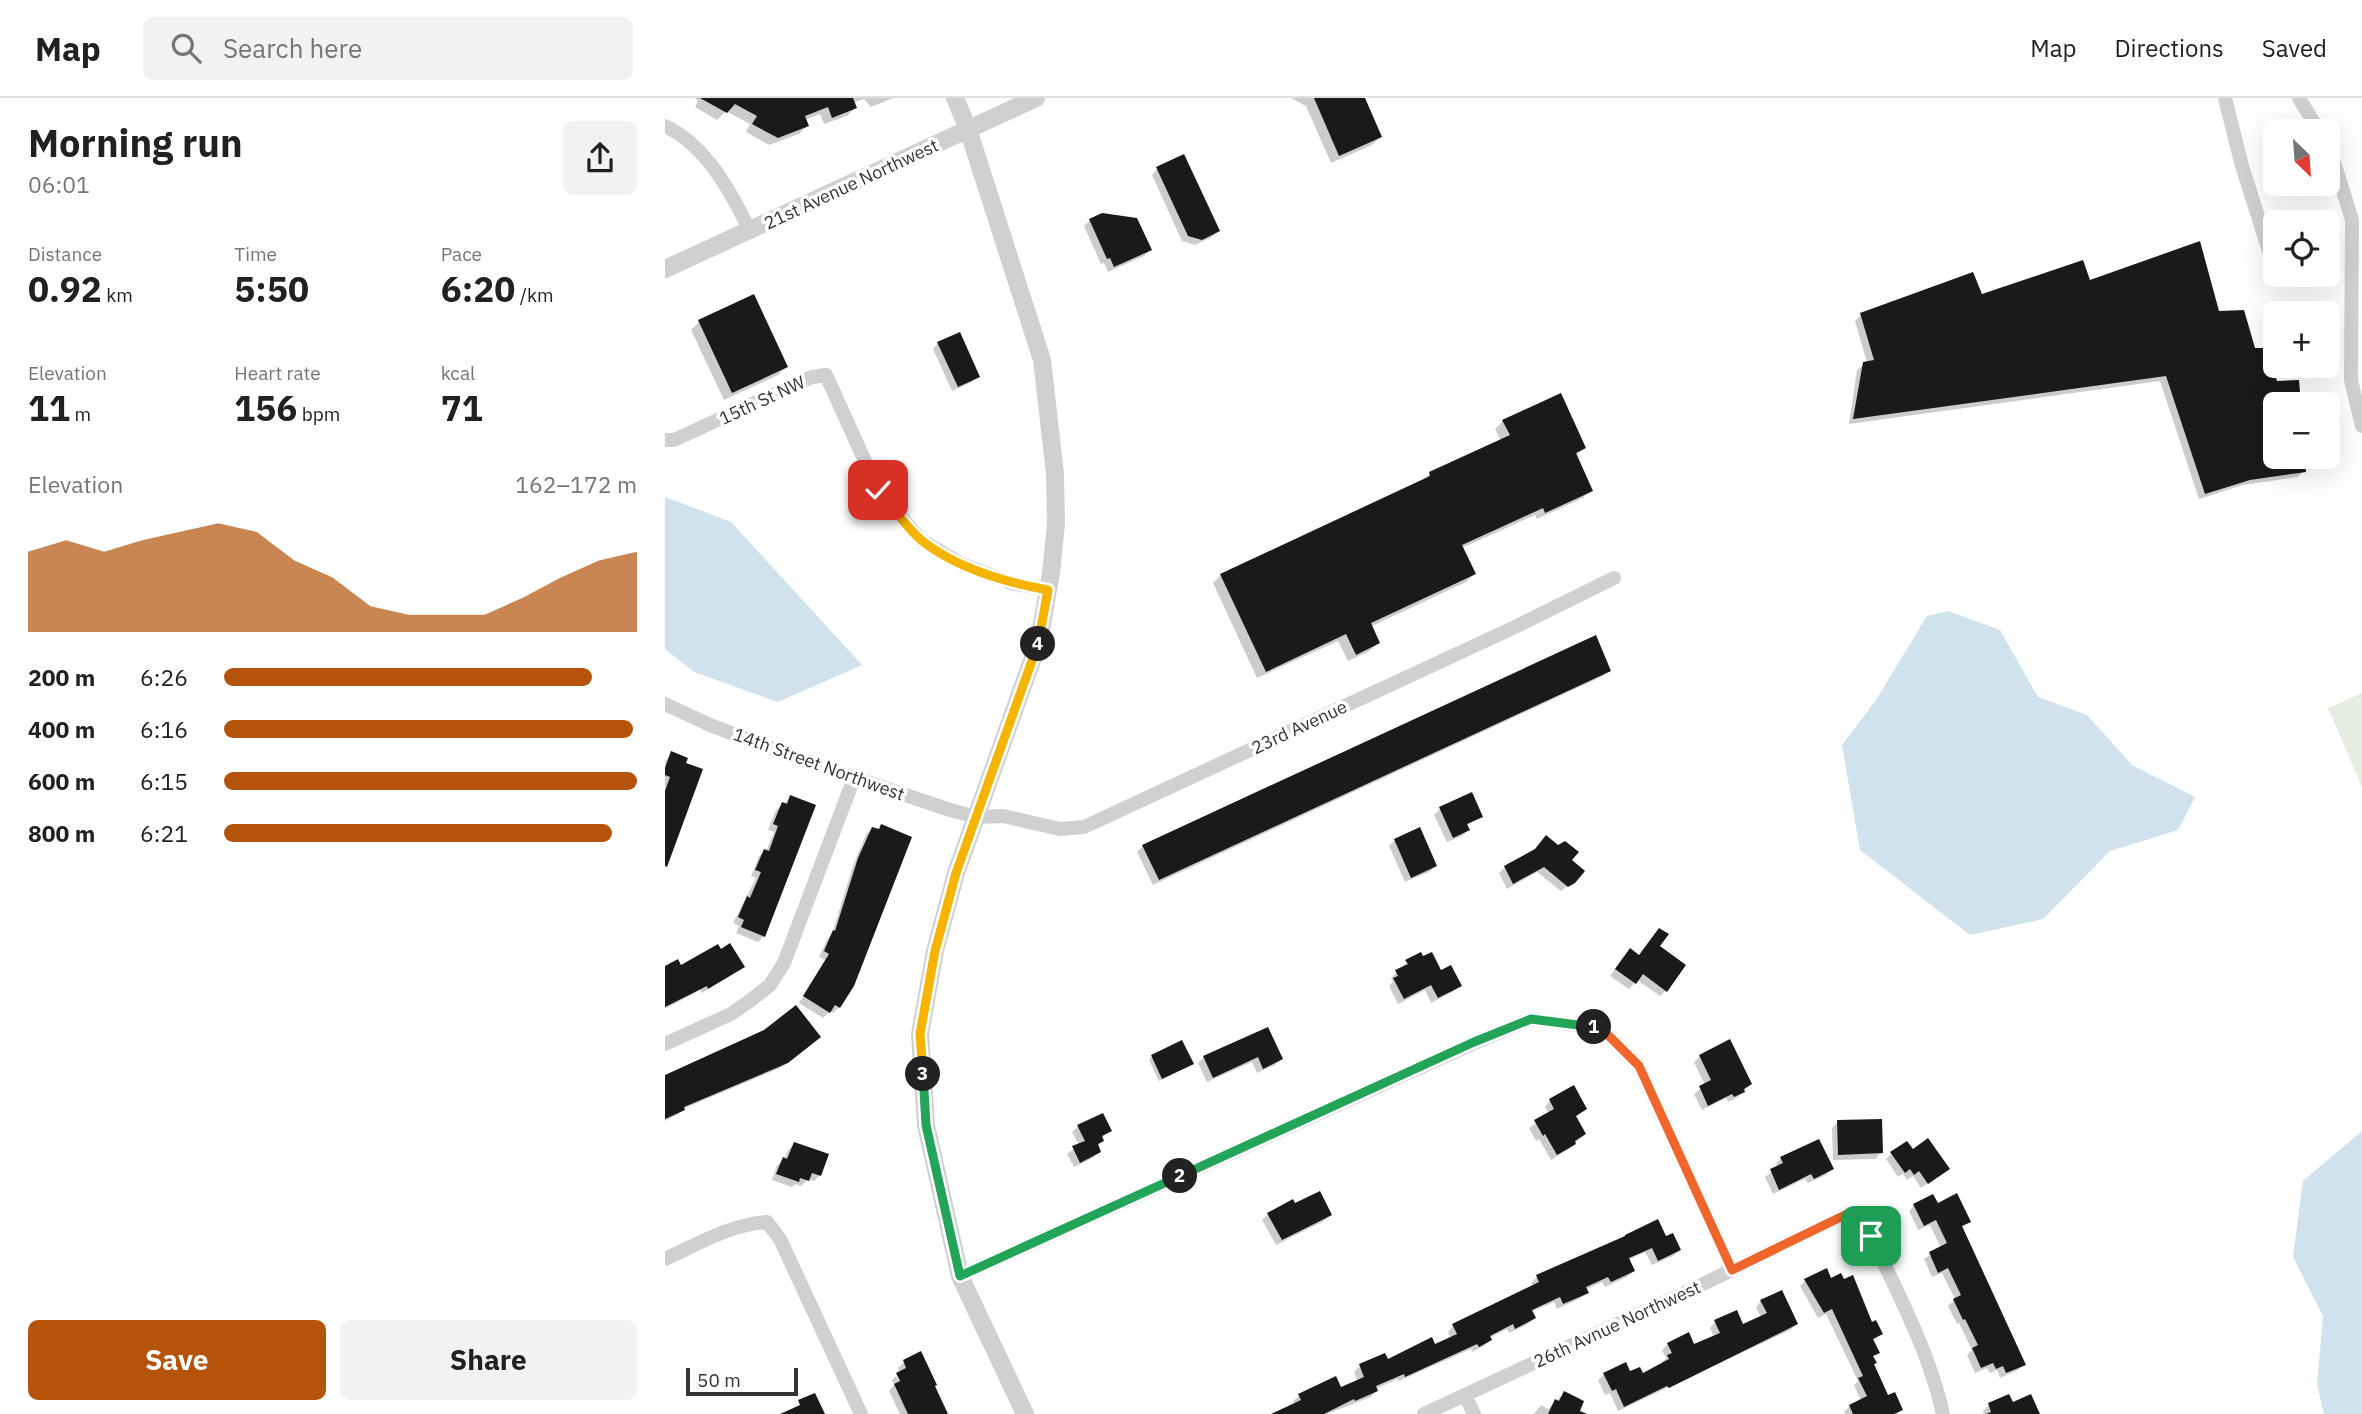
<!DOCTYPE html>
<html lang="en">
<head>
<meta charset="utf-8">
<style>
  body { margin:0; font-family:"IBM Plex Sans",sans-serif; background:#f2f2f2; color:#202124; height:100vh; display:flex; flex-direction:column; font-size:26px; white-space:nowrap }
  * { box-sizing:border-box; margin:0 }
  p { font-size:23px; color:#757577 }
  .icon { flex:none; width:38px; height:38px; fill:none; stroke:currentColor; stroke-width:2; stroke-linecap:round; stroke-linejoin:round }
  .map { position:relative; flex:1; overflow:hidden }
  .drawer { display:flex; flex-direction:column; background:#fff; width:665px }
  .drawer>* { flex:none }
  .needle { width:46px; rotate:155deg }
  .tools { position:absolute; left:1598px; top:21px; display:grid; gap:14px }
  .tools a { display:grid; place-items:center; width:77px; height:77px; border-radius:10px; background:#fff; box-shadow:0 7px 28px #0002; font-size:35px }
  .scale { position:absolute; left:21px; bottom:18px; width:112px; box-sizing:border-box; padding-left:7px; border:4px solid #333; border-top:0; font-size:19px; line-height:24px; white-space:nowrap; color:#333; -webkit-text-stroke:5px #fff; paint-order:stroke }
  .pin { position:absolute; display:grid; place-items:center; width:60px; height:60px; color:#fff; margin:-30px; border-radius:14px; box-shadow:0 4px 10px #0006 }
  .km { position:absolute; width:35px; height:35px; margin:-18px; border-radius:50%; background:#222; color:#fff; font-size:19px; line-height:35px; text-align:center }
  .round { display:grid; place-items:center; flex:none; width:74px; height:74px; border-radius:10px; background:#f2f2f2 }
  .headline { display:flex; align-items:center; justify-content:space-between; height:119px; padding:0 28px }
  h1 { font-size:38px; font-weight:700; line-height:52px }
  .stats { display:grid; grid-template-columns:repeat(3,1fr); gap:10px; height:119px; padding:7px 28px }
  .stats div { display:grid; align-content:center }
  .stats b { font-size:35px; font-weight:700 }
  .stats small { font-size:19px; font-weight:400 }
  .stats p { font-size:19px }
  .chart { height:196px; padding:14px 28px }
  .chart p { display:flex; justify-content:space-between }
  .chart svg { width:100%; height:126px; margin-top:7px; fill:#b45309; opacity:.7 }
  .cta { display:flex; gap:14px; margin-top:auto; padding:14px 28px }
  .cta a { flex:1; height:80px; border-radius:10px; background:#b45309; color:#fff; font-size:28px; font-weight:700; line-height:80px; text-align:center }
  .cta a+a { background:#f2f2f2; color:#202124 }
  ul { padding:0 28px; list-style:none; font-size:23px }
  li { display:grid; grid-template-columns:112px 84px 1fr; align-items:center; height:52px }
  li i { height:18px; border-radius:9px; background:#b45309 }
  header { display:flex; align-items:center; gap:42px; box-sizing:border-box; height:98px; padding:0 35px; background:#fff; border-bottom:2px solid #e0e0e0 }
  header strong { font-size:33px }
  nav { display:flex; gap:38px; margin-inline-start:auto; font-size:24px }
  .search { width:490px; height:63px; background:#f2f2f2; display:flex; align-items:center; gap:18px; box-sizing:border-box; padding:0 24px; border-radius:10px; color:#757577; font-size:26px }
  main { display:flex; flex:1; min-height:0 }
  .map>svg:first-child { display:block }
</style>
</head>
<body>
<header>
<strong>Map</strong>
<div class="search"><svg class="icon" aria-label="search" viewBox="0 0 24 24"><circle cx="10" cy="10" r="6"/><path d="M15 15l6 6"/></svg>Search here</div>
<nav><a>Map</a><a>Directions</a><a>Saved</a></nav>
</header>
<main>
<section class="drawer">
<div class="headline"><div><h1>Morning run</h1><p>06:01</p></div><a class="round"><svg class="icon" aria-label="share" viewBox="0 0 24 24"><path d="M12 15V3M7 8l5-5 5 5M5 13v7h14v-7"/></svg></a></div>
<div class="stats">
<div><p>Distance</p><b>0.92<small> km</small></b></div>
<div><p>Time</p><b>5:50</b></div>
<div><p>Pace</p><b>6:20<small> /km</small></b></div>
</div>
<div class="stats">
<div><p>Elevation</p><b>11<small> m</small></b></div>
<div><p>Heart rate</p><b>156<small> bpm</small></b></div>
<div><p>kcal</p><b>71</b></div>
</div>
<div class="chart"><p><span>Elevation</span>162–172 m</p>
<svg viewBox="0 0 160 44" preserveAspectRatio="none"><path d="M0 44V16L10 12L20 16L30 12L40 9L50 6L60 9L70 19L80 25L90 35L100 38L110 38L120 38L130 32L140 25L150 19L160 16V44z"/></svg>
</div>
<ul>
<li><b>200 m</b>6:26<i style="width:89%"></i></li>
<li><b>400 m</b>6:16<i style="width:99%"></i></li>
<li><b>600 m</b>6:15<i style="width:100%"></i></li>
<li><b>800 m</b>6:21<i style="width:94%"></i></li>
</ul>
<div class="cta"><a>Save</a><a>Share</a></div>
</section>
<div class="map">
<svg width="1697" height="1316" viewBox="0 0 1697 1316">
  <rect width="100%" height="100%" fill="#fff"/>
  <path fill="#e6ecdf" d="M1697,595V689L1663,610Z"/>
  <path fill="#cfe2ee" d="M0,399L66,424L197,567L113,604L29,574L0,551Z
    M1283,513L1335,532L1373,599L1422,617L1467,667L1530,699L1513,732L1445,753L1378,821L1305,837L1195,752L1177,647L1211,602L1262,518Z
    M1697,1033V1316H1659L1652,1286L1658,1218L1628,1159L1638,1083Z"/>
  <path fill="#0003" d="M30,0H228L206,9L199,1L188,5L190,10L182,18L159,26L155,16L140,22L142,28L134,36L104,47L81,34L85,26L61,13L52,22L30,9L33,3Z
    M626,0H698L715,39L707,47L666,65L641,8Z
    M492,71L553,133L547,139L530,147L517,143L487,77Z
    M425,122L485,152L479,158L443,174L439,165L436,166L419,128Z
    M1424,184L1553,214L1588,252L1611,284L1633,283L1634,306H1610V359H1638L1639,373L1633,379L1578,387L1534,401L1495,283L1184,326L1192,272L1202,265L1190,223L1196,217Z
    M34,224L121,269L113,277L59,302L26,232Z
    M273,245L313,278L307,284L287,293L268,251Z
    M838,323L919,350L911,358L926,392L918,400L872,421L870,417L797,450L809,476L801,484L705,529L713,545L705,553L683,563L673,543L592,580L548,485L556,477L756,384L765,375L836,343L830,331Z
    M944,572L938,578L488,787L472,754L478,748Z
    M7,655L15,726L0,770V663Z
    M126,699L99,838L93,844L71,835L74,828L68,825L91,780L86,778L94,758L101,753L109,734L103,732L111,712Z
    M775,711L816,718L801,728L803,732L797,738L782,744L769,717Z
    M217,728L174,909L168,915L165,913L158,920L134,905L160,862L154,859L163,840L167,836L188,768L201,736L207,731L212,733Z
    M730,742L770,768L764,774L740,784L724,748Z
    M904,763L909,783L896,793L872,774L842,791L834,775L840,769Z
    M992,849L1001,892L995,898L972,882L964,891L945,878L959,858H973Z
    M742,864L775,874L795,887L789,893L766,905L760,892L733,906L724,888L728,884L726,880Z
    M77,869L37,895L35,892L0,911V870Z
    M602,931L616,961L610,967L592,975L587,964L542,984L533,965L539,959Z
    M148,945L115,970L18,1011L12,1017L0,1023V979Z
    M487,958L527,966L494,983L484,962Z
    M1035,958L1085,986L1073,999L1063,1004L1061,1000L1037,1012L1029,996L1040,987L1029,964Z
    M885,1003L920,1011L910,1019L919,1036L904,1051L886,1062L874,1041L871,1043L864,1030L884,1016L880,1009Z
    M1173,1024L1216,1055L1210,1061L1168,1062L1167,1030Z
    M413,1029L445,1033L436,1040L437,1043L432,1049L434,1054L428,1060L409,1069L402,1056L414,1047L407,1034Z
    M129,1046L155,1077L149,1083L143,1081L136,1088L130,1086L127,1089L107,1082L112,1067L119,1062L123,1052Z
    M1226,1056L1276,1076L1256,1090L1248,1078L1242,1082L1238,1076L1233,1079L1221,1061Z
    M1116,1060L1166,1071L1161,1077L1143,1085L1140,1081L1108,1096L1100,1079L1112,1070L1111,1066Z
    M628,1104L630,1108L665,1117L659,1123L611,1147L597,1122L603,1116Z
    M1250,1107H1272L1304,1123L1296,1130L1359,1266L1353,1272L1335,1280L1332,1272L1325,1275L1322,1270L1310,1275L1302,1257L1307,1252L1294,1225L1292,1226L1283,1208L1290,1201L1277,1175L1267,1179L1259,1161L1276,1150L1265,1127L1253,1132L1244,1113Z
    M1000,1141L1014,1152L1008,1158L987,1167L980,1154L963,1162L968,1173L962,1179L940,1189L937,1184L920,1192L921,1194L916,1200L892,1211L889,1204L866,1214L869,1220L863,1226L844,1235L842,1231L824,1240L825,1242L819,1248L807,1254L806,1251L734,1283L733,1281L710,1291L711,1293L706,1299L662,1316H610L630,1306L628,1303L634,1298L675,1291L693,1284L689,1274L695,1268L719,1258L722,1263L770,1248L786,1240L783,1234L788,1228L868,1188L866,1185L872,1179Z
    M1165,1182L1216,1236L1207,1243L1212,1254L1207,1259V1267L1222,1299L1236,1312L1232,1316H1180L1179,1314L1185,1308L1196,1303L1189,1287L1193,1283L1161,1216L1153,1220L1135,1188L1140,1183Z
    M1096,1203L1131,1226L1125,1232L953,1313L945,1295L940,1297L933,1282L939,1277H977L998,1266L997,1264L1001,1260L997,1252L1003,1246L1023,1237L1029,1249L1049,1239L1045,1230L1050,1224L1077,1229L1096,1220L1091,1209Z
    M255,1256L281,1316H235L224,1293L229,1287L227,1282L231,1278L238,1291L233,1270L239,1264Z
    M899,1295L911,1316H869L876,1307L883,1311Z
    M1343,1298L1347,1307L1373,1316H1319L1318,1313L1324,1307Z"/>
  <path fill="#1a1a1a" d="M35,0H188L192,10L167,20L163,9L140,18L144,28L113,40L87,26L92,18L70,6L62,15Z
    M649,0H700L717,39L674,58Z
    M519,56L555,133L537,142L523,138L491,69Z
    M437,115L472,120L487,152L449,169L445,160L442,161L424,121Z
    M1535,143L1554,213L1579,212L1590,250H1601L1612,283L1634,282L1636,306H1610V359H1640L1641,374L1585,382L1540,396L1501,278L1188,321L1198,264L1209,262L1195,215L1308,174L1317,196L1418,162L1425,182Z
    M89,196L123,269L67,295L33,222Z
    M295,234L315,279L293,289L272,244Z
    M896,295L921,350L911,355L928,393L880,415L878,410L797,447L811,476L706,525L715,545L691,557L681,536L601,574L555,476L765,378L764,374L845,337L837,322Z
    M931,537L946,573L494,782L477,747Z
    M6,653L23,660L21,665L38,671L2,769L0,768V693L5,679L0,677V670Z
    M807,694L818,719L802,726L805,732L788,740L774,709Z
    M125,697L151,707L100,839L76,829L79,822L73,819L82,798L85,800L96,774L90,772L99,751L104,753L113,728L108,726L117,704L122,706Z
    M216,726L247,739L189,888L175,910L170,907L165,915L138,898L164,856L159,853L168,832L170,833L193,760L207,729L214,731Z
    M755,729L772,768L746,780L729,741Z
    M881,737L893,747L900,743L914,754L907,762L920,773L910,785L903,789L879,769L848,786L839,768L870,751Z
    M994,830L1004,836L995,848L1021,867L1002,894L978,876L971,886L950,871L965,850L974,857Z
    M65,845L80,869L43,891L42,888L0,909V868L13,861L16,867L53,846L56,851Z
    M756,854L758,858L767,854L776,872L786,867L797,888L773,900L766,887L739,901L728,880L733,878L730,872L743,866L740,862Z
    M131,907L156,939L123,965L19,1009L20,1012L0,1021V977L99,932Z
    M603,929L618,961L598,971L593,959L548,980L538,958Z
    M1065,941L1087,986L1079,991L1080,994L1069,999L1067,996L1043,1008L1034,988L1046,982L1034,957Z
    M517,942L529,966L497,981L486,957Z
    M909,987L922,1011L911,1018L921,1036L910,1043L911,1046L892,1057L880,1036L878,1038L869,1022L889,1011L884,1001Z
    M438,1015L447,1033L437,1038L439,1043L433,1046L436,1054L415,1065L407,1048L420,1043L412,1027Z
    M1217,1021L1218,1055L1173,1057L1172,1022Z
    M1263,1040L1285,1071L1263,1086L1254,1073L1249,1077L1245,1071L1240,1075L1225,1054L1242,1043L1248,1051Z
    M1154,1041L1169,1071L1149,1081L1146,1076L1114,1092L1105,1071L1118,1065L1115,1059Z
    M129,1044L164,1056L156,1078L147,1075L144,1083L135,1080L134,1084L111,1076L118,1059L122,1061Z
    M655,1093L667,1117L617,1142L602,1115L628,1101L630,1105Z
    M1292,1095L1306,1124L1297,1128L1361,1267L1341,1275L1338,1268L1331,1271L1328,1265L1316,1270L1307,1250L1313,1247L1300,1221L1298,1222L1288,1201L1296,1197L1283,1170L1273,1175L1264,1154L1282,1145L1271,1122L1259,1128L1248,1106L1268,1096L1273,1105Z
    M993,1121L1001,1138L1008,1135L1016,1152L993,1163L987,1150L964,1160L970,1173L946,1184L943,1179L921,1189L924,1195L898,1206L895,1199L867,1212L871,1220L850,1231L848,1226L825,1238L827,1242L814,1249L812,1246L740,1279L739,1276L711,1288L713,1293L690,1303L689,1301L659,1316H606L636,1302L633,1296L671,1278L676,1289L699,1279L694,1266L720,1255L723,1261L767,1239L770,1246L792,1236L787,1226L874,1184L871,1177L960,1138V1137Z
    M1162,1170L1166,1180L1176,1175L1179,1181L1188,1177L1207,1224L1211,1222L1218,1236L1208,1241L1215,1255L1208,1258L1212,1265L1209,1266L1223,1297L1230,1294L1238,1312L1229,1316H1188L1184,1307L1202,1298L1193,1280L1198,1278L1167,1211L1159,1215L1139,1181Z
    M1117,1192L1133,1226L1004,1290L1002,1288L959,1309L951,1291L947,1293L938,1275L961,1264L965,1273L975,1269L978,1275L1004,1261L1002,1257L1007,1255L1002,1245L1024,1234L1029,1246L1055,1235L1049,1222L1072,1212L1078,1226L1102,1215L1095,1202Z
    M256,1253L272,1287L270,1288L283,1316H243L229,1286L235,1283L231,1275L241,1270L238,1262Z
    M899,1293L919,1303L915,1313L922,1316H883L890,1301L894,1303Z
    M150,1295L160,1316H115L135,1307L133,1302Z
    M1344,1296L1348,1304L1366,1296L1375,1316H1321L1326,1314L1323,1305Z"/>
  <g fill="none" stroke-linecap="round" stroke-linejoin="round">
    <path stroke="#d0d0d0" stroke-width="14" d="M1560,0L1577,68L1610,172
      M1634,0L1654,33
      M0,28C41,47 66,94 85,133
      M1662,52L1670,67L1687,122L1686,282L1697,328
      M0,342H9L133,285L147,279L161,277L213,392L256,442L297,466L346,485L383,492
      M0,606L45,627L134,661L285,712L311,719L338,718L395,731L419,729L850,529L949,480
      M0,946L66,916L86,902L105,887L119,865L189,680
      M0,1161C33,1146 66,1126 102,1124L115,1141L196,1316
      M295,1178L809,945L866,921L936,930L974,968L1067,1172
      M800,1297L809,1316
      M759,1316L1034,1188L1182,1116L1198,1123L1206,1138C1233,1196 1264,1253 1278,1316"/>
    <path stroke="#d0d0d0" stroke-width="18" d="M290,0L303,31L377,262L390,376L391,426L386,475L374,543L291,775L270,853L255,936L261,1027L295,1178L360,1316
      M0,171L371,0"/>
  </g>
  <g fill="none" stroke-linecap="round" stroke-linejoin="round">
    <defs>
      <path id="split-1" d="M929,929L936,930L974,968L1067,1172L1182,1116L1198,1123L1206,1138"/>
      <path id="split-2" d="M515,1078L809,944L866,921L929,929"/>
      <path id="split-3" d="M258,976L261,1027L295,1178L515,1078"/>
      <path id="split-4" d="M258,976L255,936L270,853L291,775L373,546"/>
      <path id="split-5" d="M213,392C227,408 240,428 256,442C291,470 339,484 383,492L373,546"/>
    </defs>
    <use href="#split-1" stroke="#fff" stroke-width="14"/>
    <use href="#split-2" stroke="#fff" stroke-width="14"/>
    <use href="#split-3" stroke="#fff" stroke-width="14"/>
    <use href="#split-4" stroke="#fff" stroke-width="14"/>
    <use href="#split-5" stroke="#fff" stroke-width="14"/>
    <use href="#split-1" stroke="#f0652b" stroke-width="9"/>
    <use href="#split-2" stroke="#22a559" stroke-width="9"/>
    <use href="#split-3" stroke="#22a559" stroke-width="9"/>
    <use href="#split-4" stroke="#f5b400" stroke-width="9"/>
    <use href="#split-5" stroke="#f5b400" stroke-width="9"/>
  </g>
  <g text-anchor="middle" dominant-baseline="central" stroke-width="7" stroke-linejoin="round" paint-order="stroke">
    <g font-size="18" fill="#333" stroke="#fff">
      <text transform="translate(186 86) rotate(-25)">21st Avenue Northwest</text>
      <text transform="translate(97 302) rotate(-25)">15th St NW</text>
      <text transform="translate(634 629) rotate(-25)">23rd Avenue</text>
      <text transform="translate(154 666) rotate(20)">14th Street Northwest</text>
      <text transform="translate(952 1226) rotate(-25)">26th Avnue Northwest</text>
    </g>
  </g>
</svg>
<div class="tools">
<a><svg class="needle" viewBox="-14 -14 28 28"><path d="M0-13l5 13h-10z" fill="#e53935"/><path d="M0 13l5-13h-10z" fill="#757577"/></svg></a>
<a><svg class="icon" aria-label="locate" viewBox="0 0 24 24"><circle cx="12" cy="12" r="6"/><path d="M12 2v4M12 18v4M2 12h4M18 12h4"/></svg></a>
<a>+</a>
<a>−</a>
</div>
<div class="scale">50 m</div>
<div class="pin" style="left:1206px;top:1138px;background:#1e9e55"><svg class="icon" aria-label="arrive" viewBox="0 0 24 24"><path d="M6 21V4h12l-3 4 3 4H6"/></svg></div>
<div class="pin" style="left:213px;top:392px;background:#d93025"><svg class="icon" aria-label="check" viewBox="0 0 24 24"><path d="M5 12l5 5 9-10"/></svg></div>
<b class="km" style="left:929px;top:929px">1</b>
<b class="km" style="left:515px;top:1078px">2</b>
<b class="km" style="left:258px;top:976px">3</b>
<b class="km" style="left:373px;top:546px">4</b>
</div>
</main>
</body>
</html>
